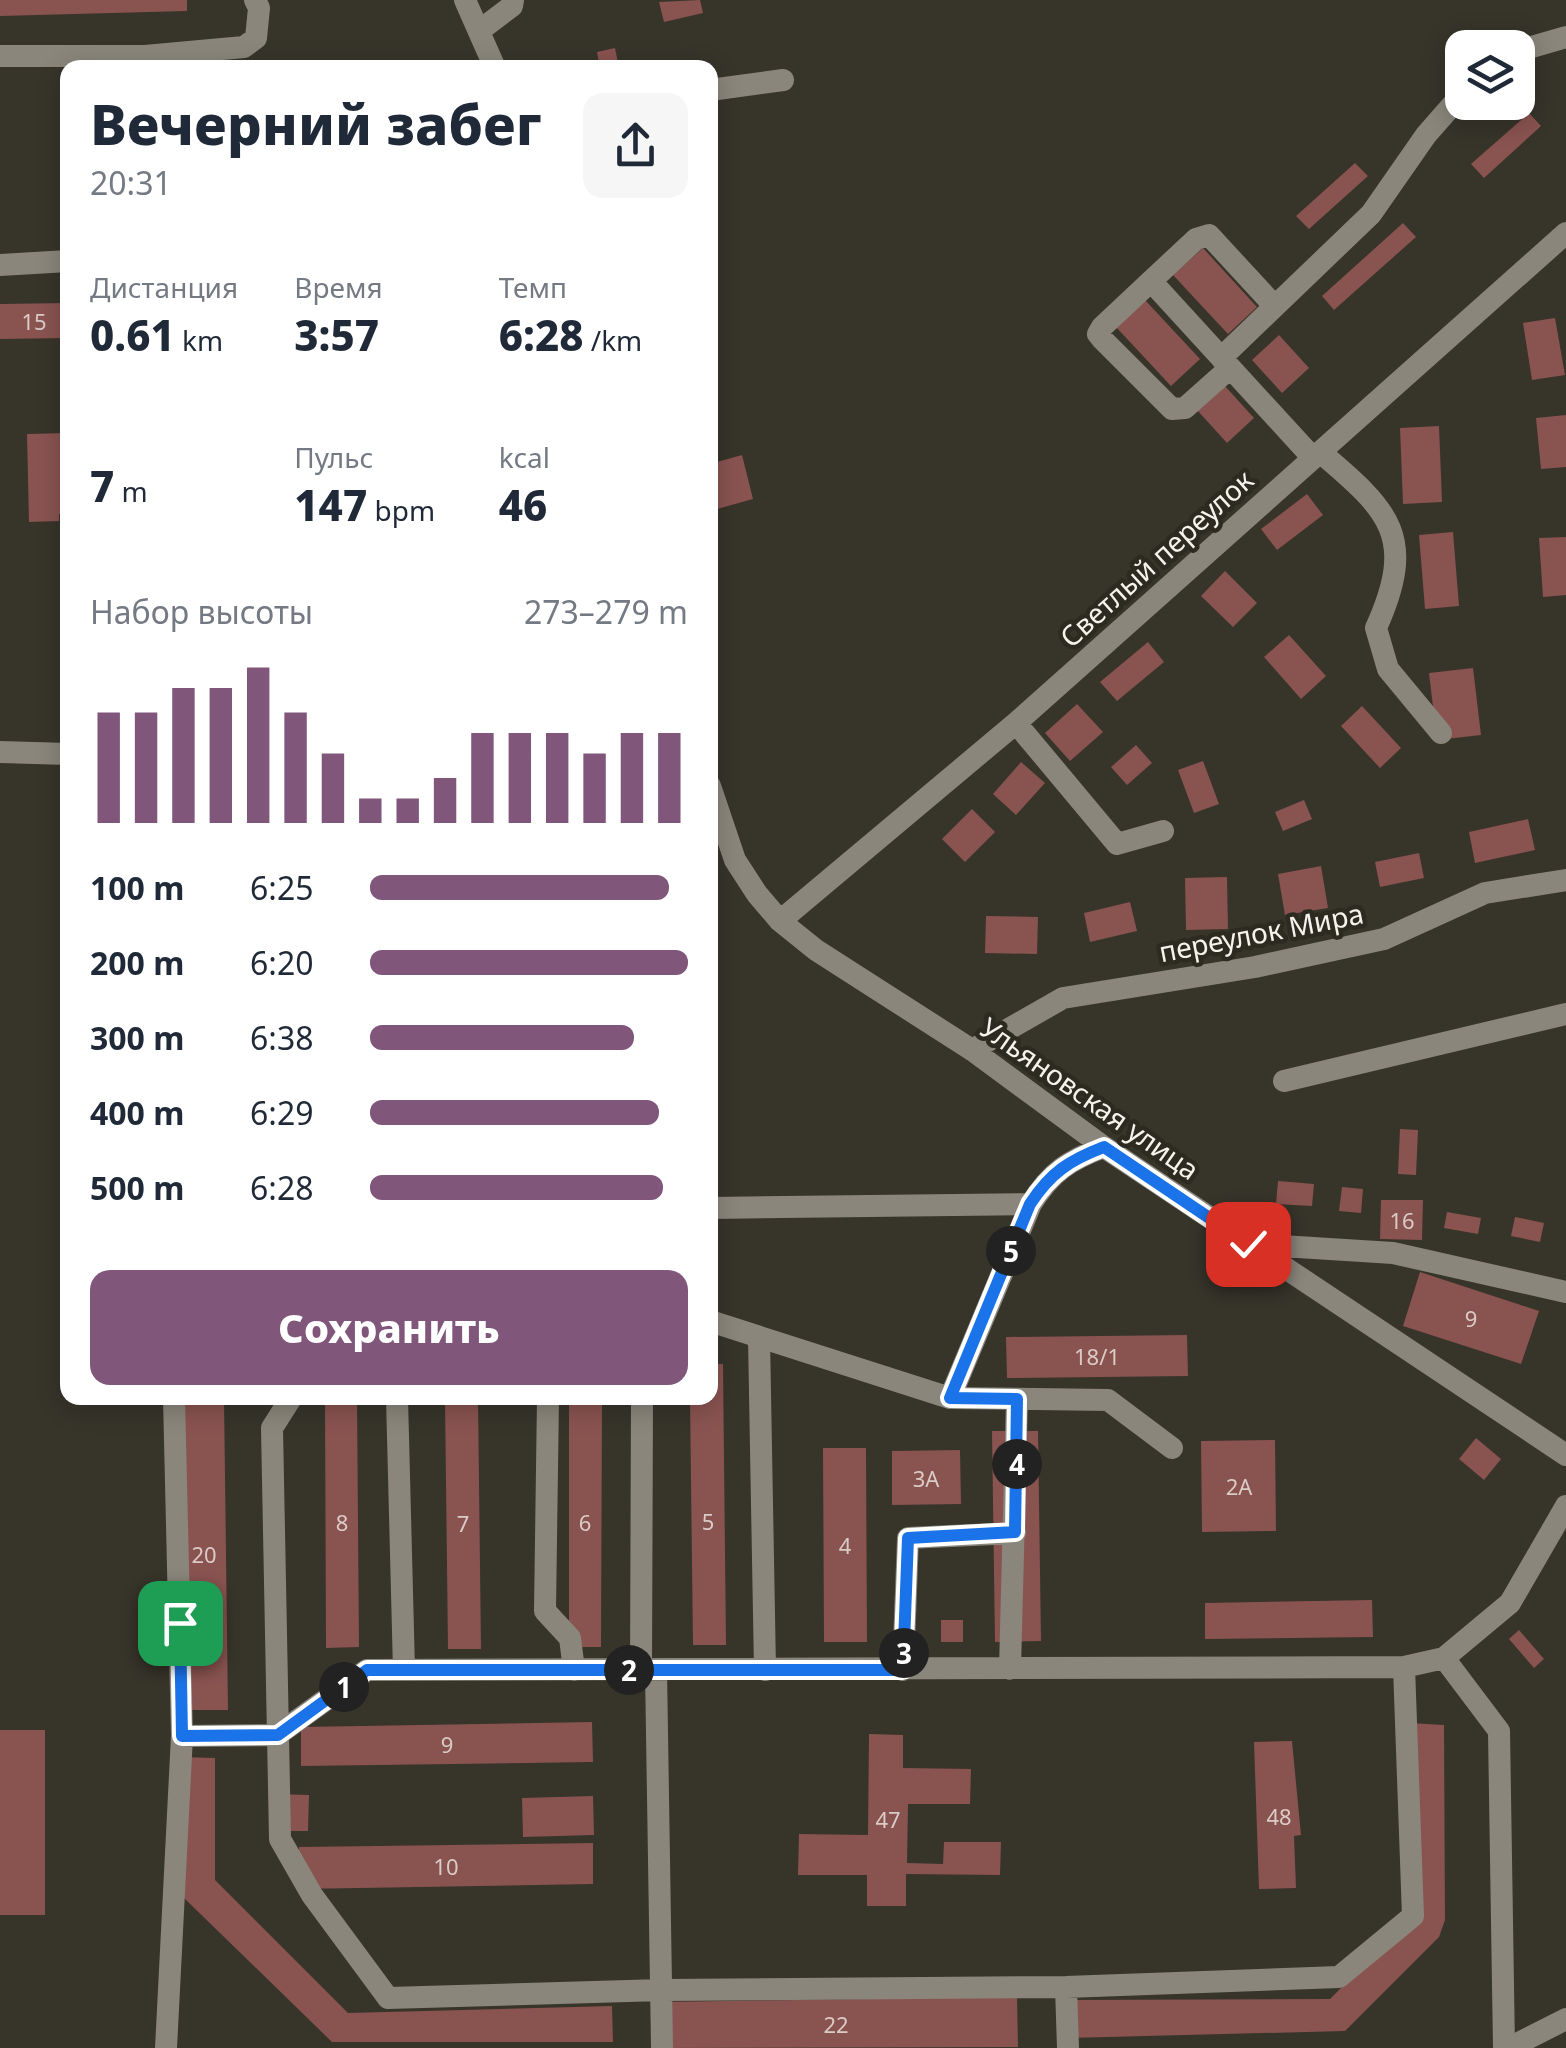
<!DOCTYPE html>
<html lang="ru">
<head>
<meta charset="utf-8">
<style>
  body { margin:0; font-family:"Noto Sans",sans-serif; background:#f6f6f7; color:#1f2937; height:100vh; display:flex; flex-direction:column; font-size:38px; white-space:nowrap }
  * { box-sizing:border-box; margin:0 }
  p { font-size:32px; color:#747a83 }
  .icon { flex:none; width:55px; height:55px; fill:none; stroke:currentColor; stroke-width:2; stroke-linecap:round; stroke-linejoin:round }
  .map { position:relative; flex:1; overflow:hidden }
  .details { position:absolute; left:60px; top:60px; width:658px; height:1345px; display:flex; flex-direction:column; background:#fff; border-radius:20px; box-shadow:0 5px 25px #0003 }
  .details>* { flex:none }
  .tools { position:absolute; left:1445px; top:30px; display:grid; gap:20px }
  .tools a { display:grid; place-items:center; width:90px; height:90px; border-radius:20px; background:#fff; box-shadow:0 5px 25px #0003; font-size:50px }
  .pin { position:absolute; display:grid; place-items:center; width:85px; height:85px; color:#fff; margin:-42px; border-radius:20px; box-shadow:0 5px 15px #0006 }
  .km { position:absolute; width:50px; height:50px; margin:-25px; border-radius:50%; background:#222; color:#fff; font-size:28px; line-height:50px; text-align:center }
  .round { display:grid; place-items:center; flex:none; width:105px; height:105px; border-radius:20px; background:#f6f6f7 }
  .summary { display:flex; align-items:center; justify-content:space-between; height:170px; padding:0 30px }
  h1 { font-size:55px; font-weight:800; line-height:75px }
  .stats { display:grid; grid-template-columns:repeat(3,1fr); gap:15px; height:170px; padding:10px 30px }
  .stats div { display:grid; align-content:center }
  .stats b { font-size:42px; font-weight:800 }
  .stats small { font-size:28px; font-weight:400 }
  .stats p { font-size:28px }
  .chart { height:280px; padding:20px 30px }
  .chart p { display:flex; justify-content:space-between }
  .chart svg { width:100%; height:180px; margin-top:10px; stroke:#80577b; stroke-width:6 }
  .cta { display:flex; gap:20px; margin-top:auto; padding:20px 30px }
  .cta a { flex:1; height:115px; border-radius:20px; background:#80577b; color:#fff; font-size:40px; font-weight:800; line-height:115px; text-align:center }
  ul { padding:0 30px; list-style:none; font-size:32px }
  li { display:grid; grid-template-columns:160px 120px 1fr; align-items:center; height:75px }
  li i { height:25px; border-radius:12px; background:#80577b }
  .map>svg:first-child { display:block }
</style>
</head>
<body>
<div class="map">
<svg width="1566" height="2048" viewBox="0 0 1566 2048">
  <rect width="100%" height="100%" fill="#37342a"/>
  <path fill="#895350" d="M0,0H187V11L0,16Z
    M700,0L703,13L664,22L659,2Z
    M615,48L619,68H600L597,52Z
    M1529,113L1541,126L1484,178L1471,164Z
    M1355,163L1368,176L1309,229L1296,216Z
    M1403,223L1416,237L1334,310L1322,296Z
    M1203,248L1257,307L1228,334L1173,275Z
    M1145,300L1200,359L1171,386L1116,327Z
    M68,303V338L0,339V304Z
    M1555,318L1565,375L1532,380L1523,323Z
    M1279,335L1309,368L1282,393L1252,360Z
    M1224,385L1254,418L1227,443L1197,410Z
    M1566,415V467L1541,469L1536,418Z
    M1439,426L1442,502L1403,504L1400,428Z
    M68,433V514H59V521L29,522L27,434Z
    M742,455L753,499L710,511V464Z
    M1307,494L1323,515L1277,550L1261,529Z
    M1453,532L1459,606L1425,609L1419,535Z
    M1566,537V595L1543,597L1539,538Z
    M1225,571L1257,603L1233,627L1201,596Z
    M1289,635L1326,676L1301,699L1264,657Z
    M1148,642L1164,662L1117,701L1100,682Z
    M1473,668L1481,735L1437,740L1429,673Z
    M1077,704L1103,732L1070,761L1045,733Z
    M1362,706L1401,748L1380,768L1341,726Z
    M1136,745L1152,763L1127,785L1111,767Z
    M1203,761L1219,804L1194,813L1178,770Z
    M1021,762L1045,783L1016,815L993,794Z
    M1304,800L1312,819L1283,831L1275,812Z
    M972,809L995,832L965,862L942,839Z
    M1528,819L1535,850L1475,863L1469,832Z
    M1419,853L1424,878L1380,887L1375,862Z
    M1321,866L1328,908L1285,915L1278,874Z
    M1227,877L1228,929L1186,930L1185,878Z
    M1130,902L1137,931L1090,942L1084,913Z
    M986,916L1038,917L1037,954L985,953Z
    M1400,1129L1418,1130L1416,1175L1398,1174Z
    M1278,1181L1314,1184L1312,1206L1276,1204Z
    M1342,1187L1363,1189L1361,1213L1339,1211Z
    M1381,1200H1423L1422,1240L1380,1239Z
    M1447,1212L1481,1218L1478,1234L1444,1228Z
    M1515,1217L1544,1223L1540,1242L1511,1236Z
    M1420,1272L1539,1311L1521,1364L1403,1326Z
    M1187,1335L1188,1376L1007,1378L1006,1337Z
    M710,1364H723L726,1645H693L690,1398H710Z
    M181,1398H224L228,1710H184Z
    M325,1398H357L359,1647L326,1648Z
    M445,1398H478L481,1649H448Z
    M569,1398H602L601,1647H569Z
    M992,1431H1038L1041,1641L995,1642Z
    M1476,1438L1501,1459L1484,1480L1459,1459Z
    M1275,1440L1276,1531L1202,1532L1201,1441Z
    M823,1448H866L867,1642H824Z
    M960,1450L961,1504L892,1505V1451Z
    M1372,1600L1373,1637L1205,1639V1603Z
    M941,1620H963V1642H941Z
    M1519,1630L1544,1659L1534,1668L1509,1639Z
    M592,1722L593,1762L301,1766V1727Z
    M1408,1723L1444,1725L1445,1920L1439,1937L1345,2031L1068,2038L1066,2000L1330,1999L1411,1918Z
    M0,1730H45V1915H0Z
    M869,1734L903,1735V1768L971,1769L970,1804H908L907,1863L943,1864L944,1842H1001L1000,1875L906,1874V1906H867V1875H798L799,1834L868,1835Z
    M1292,1741L1301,1835L1294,1836L1296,1888L1259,1889L1254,1742Z
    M180,1757L215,1758V1880L348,2013L612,2006L613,2042H332L184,1898Z
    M275,1794L309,1795L308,1831H275Z
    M593,1796L594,1835L523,1837L522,1798Z
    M593,1843V1884L299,1889V1847Z
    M1017,1997L1018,2047L655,2048L654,2002Z"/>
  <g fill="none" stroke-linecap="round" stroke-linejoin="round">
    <path stroke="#8a867b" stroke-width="22" d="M465,0L495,68
      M479,31L512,6L513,0
      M1518,51L1566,37
      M0,56H145
      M145,68V56L244,47L256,38L259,8L255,0
      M710,90L783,80
      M0,265L68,261
      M1151,281L1102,327L1098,334L1102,339L1172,409L1185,408L1230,368
      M1268,299L1209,235L1196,239L1151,281L1313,458
      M1221,358L1371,214L1426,135L1462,94
      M1320,452C1390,511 1417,537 1376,628L1388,669L1441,733
      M1016,723L1117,844L1163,831
      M0,752L68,754
      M710,786L735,860L757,894L780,921L816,950L972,1050L1104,1147L1566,1455
      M780,921L1016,723L1566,233
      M972,1050L1063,998L1255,967L1384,939L1485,893L1566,880
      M1284,1081L1566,1014
      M710,1208L1031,1204
      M1249,1244L1393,1253L1566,1292
      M710,1321L950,1398L1031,1204C1051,1172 1069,1160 1104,1147
      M759,1337L765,1670
      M291,1398L272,1428L280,1839L312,1895L388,1998L662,1990L1066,1987L1339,1977L1413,1916L1404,1667
      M397,1398L404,1670
      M548,1398L545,1611L570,1638L574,1670
      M950,1398L1108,1400L1172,1448
      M1444,1658L1499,1731L1504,2048
      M1010,1669L1017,1399
      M641,1670L642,1398
      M656,1670L662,2048
      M903,1670L908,1538L1015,1533
      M182,1736L277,1735L367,1670L1404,1667L1444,1658L1510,1603L1566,1506
      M1066,1987L1068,2048
      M166,2048L182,1736L174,1398
      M1509,2048L1566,2019"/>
  </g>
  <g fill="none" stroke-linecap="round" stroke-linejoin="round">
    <defs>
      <path id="route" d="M180,1623L182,1736L278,1735L367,1670H903L908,1538L1015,1532L1017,1399L950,1398L1030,1204C1051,1172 1070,1160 1104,1147L1248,1244"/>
    </defs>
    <use href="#route" stroke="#fff" stroke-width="20"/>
    <use href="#route" stroke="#1a73e8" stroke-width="12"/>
  </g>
  <g text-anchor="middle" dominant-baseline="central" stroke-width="9" stroke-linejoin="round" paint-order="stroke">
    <g font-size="22" fill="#dbcbc6">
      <text x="34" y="321">15</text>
      <text x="1402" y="1220">16</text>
      <text x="1471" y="1318">9</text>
      <text x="1097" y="1356">18/1</text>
      <text x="926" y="1478">3А</text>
      <text x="1239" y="1486">2А</text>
      <text x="708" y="1521">5</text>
      <text x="342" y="1522">8</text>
      <text x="585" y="1522">6</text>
      <text x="463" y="1523">7</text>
      <text x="845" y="1545">4</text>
      <text x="204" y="1554">20</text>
      <text x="447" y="1744">9</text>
      <text x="1279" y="1816">48</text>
      <text x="888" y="1819">47</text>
      <text x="446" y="1866">10</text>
      <text x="836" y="2024">22</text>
    </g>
    <g font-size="28" fill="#f6f3ed" stroke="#2d2a20">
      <text transform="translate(1156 558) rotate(-42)">Светлый переулок</text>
      <text transform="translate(1261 932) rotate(-11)">переулок Мира</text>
      <text transform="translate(1090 1098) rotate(35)">Ульяновская улица</text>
    </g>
  </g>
</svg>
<div class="tools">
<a><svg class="icon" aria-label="layers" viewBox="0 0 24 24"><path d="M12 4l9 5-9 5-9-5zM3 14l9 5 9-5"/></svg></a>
</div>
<div class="pin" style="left:180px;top:1623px;background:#1e9e55"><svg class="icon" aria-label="arrive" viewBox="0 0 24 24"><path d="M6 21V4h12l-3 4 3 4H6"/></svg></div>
<div class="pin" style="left:1248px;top:1244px;background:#d93025"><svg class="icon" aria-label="check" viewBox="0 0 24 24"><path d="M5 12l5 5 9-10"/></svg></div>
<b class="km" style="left:344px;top:1687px">1</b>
<b class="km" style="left:629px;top:1670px">2</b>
<b class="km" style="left:904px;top:1653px">3</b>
<b class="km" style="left:1017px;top:1464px">4</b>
<b class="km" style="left:1011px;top:1251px">5</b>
<section class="details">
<div class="summary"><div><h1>Вечерний забег</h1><p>20:31</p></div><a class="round"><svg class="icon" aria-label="share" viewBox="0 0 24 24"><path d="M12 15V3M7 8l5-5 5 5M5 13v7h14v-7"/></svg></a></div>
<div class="stats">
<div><p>Дистанция</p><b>0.61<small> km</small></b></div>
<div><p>Время</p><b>3:57</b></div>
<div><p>Темп</p><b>6:28<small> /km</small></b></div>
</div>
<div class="stats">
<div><b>7<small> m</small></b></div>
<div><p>Пульс</p><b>147<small> bpm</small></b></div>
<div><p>kcal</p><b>46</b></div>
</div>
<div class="chart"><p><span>Набор высоты</span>273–279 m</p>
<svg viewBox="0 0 160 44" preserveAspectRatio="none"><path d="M5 44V17M15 44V17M25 44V11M35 44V11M45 44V6M55 44V17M65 44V27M75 44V38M85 44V38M95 44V33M105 44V22M115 44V22M125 44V22M135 44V27M145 44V22M155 44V22"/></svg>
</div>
<ul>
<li><b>100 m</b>6:25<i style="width:94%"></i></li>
<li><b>200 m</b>6:20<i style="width:100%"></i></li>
<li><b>300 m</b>6:38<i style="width:83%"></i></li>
<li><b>400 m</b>6:29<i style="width:91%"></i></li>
<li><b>500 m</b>6:28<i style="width:92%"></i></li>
</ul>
<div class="cta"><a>Сохранить</a></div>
</section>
</div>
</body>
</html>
